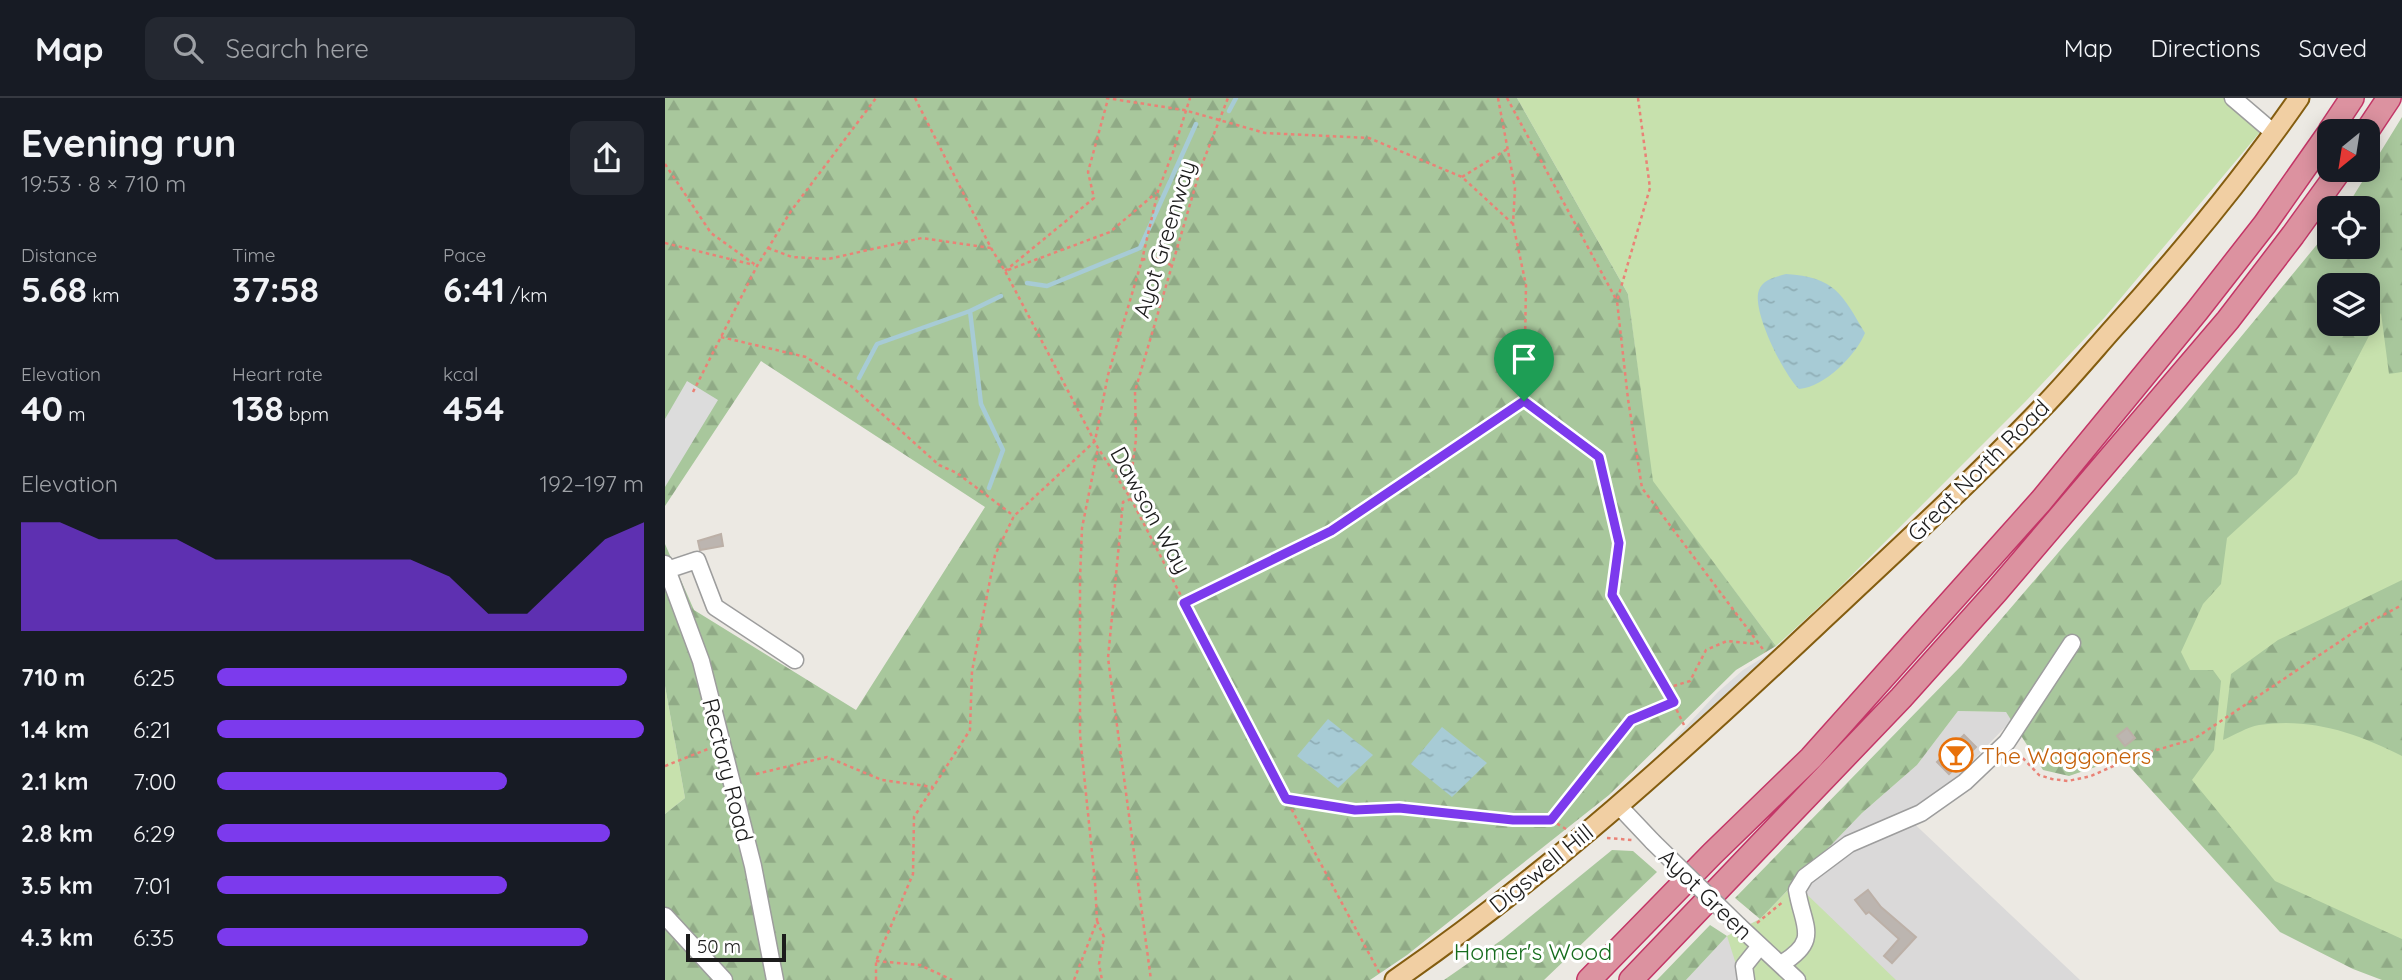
<!DOCTYPE html>
<html lang="en">
<head>
<meta charset="utf-8">
<style>
  body { margin:0; font-family:Quicksand,sans-serif; background:#242831; color:#f1f3f6; height:100vh; display:flex; flex-direction:column; font-size:26px; white-space:nowrap }
  * { box-sizing:border-box; margin:0 }
  p { font-size:23px; color:#9ea1a6 }
  .icon { flex:none; width:38px; height:38px; fill:none; stroke:currentColor; stroke-width:2; stroke-linecap:round; stroke-linejoin:round }
  .map { position:relative; flex:1; overflow:hidden }
  .sheet { display:flex; flex-direction:column; background:#171b24; width:665px }
  .sheet>* { flex:none }
  .needle { width:46px; rotate:210deg }
  .tools { position:absolute; left:1652px; top:21px; display:grid; gap:14px }
  .tools a { display:grid; place-items:center; width:63px; height:63px; border-radius:14px; background:#171b24; box-shadow:0 4px 18px #0003; font-size:35px }
  .scale { position:absolute; left:21px; bottom:18px; width:100px; box-sizing:border-box; padding-left:7px; border:4px solid #1c1c1c; border-top:0; font-size:19px; line-height:24px; white-space:nowrap; color:#1c1c1c; -webkit-text-stroke:5px #fff; paint-order:stroke }
  .pin { position:absolute; display:grid; place-items:center; width:60px; height:60px; color:#fff; margin:-72px -30px; border-radius:50% 50% 50% 0; rotate:-45deg; box-shadow:0 0 7px #0007 }
  .pin .icon { rotate:45deg }
  .round { display:grid; place-items:center; flex:none; width:74px; height:74px; border-radius:14px; background:#242831 }
  .overview { display:flex; align-items:center; justify-content:space-between; height:119px; padding:0 21px }
  h1 { font-size:38px; font-weight:800; line-height:52px }
  .stats { display:grid; grid-template-columns:repeat(3,1fr); gap:10px; height:119px; padding:7px 21px }
  .stats div { display:grid; align-content:center }
  .stats b { font-size:35px; font-weight:800 }
  .stats small { font-size:19px; font-weight:400 }
  .stats p { font-size:19px }
  .chart { height:196px; padding:14px 21px }
  .chart p { display:flex; justify-content:space-between }
  .chart svg { width:100%; height:126px; margin-top:7px; fill:#7c3aed; opacity:.7 }
  ul { padding:0 21px; list-style:none; font-size:23px }
  li { display:grid; grid-template-columns:112px 84px 1fr; align-items:center; height:52px }
  li i { height:18px; border-radius:9px; background:#7c3aed }
  header { display:flex; align-items:center; gap:42px; box-sizing:border-box; height:98px; padding:0 35px; background:#171b24; border-bottom:2px solid #363941 }
  header strong { font-size:33px }
  nav { display:flex; gap:38px; margin-inline-start:auto; font-size:24px }
  .search { width:490px; height:63px; background:#242831; display:flex; align-items:center; gap:18px; box-sizing:border-box; padding:0 24px; border-radius:14px; color:#9ea1a6; font-size:26px }
  main { display:flex; flex:1; min-height:0 }
  .map>svg:first-child { display:block }
</style>
</head>
<body>
<header>
<strong>Map</strong>
<div class="search"><svg class="icon" aria-label="search" viewBox="0 0 24 24"><circle cx="10" cy="10" r="6"/><path d="M15 15l6 6"/></svg>Search here</div>
<nav><a>Map</a><a>Directions</a><a>Saved</a></nav>
</header>
<main>
<section class="sheet">
<div class="overview"><div><h1>Evening run</h1><p>19:53 · 8 × 710 m</p></div><a class="round"><svg class="icon" aria-label="share" viewBox="0 0 24 24"><path d="M12 15V3M7 8l5-5 5 5M5 13v7h14v-7"/></svg></a></div>
<div class="stats">
<div><p>Distance</p><b>5.68<small> km</small></b></div>
<div><p>Time</p><b>37:58</b></div>
<div><p>Pace</p><b>6:41<small> /km</small></b></div>
</div>
<div class="stats">
<div><p>Elevation</p><b>40<small> m</small></b></div>
<div><p>Heart rate</p><b>138<small> bpm</small></b></div>
<div><p>kcal</p><b>454</b></div>
</div>
<div class="chart"><p><span>Elevation</span>192–197 m</p>
<svg viewBox="0 0 160 44" preserveAspectRatio="none"><path d="M0 44V6L10 6L20 12L30 12L40 12L50 19L60 19L70 19L80 19L90 19L100 19L110 25L120 38L130 38L140 25L150 12L160 6V44z"/></svg>
</div>
<ul>
<li><b>710 m</b>6:25<i style="width:96%"></i></li>
<li><b>1.4 km</b>6:21<i style="width:100%"></i></li>
<li><b>2.1 km</b>7:00<i style="width:68%"></i></li>
<li><b>2.8 km</b>6:29<i style="width:92%"></i></li>
<li><b>3.5 km</b>7:01<i style="width:68%"></i></li>
<li><b>4.3 km</b>6:35<i style="width:87%"></i></li>
</ul>
</section>
<div class="map">
<svg width="1737" height="882" viewBox="0 0 1737 882">
  <defs>
    <pattern id="forest-firs" width="22" height="20" patternUnits="userSpaceOnUse" patternTransform="scale(1.75)"><rect width="22" height="20" fill="#a8c79c"/><path d="M5 1l3.5 6h-7zM16 11l3.5 6h-7z" fill="#90aa86"/></pattern>
    <pattern id="water-ripples" width="26" height="14" patternUnits="userSpaceOnUse" patternTransform="scale(1.75)"><rect width="26" height="14" fill="#a7cbd5"/><path d="M2 4q2-2 4 0t4 0M15 11q2-2 4 0t4 0" fill="none" stroke="#8faeb6"/></pattern>
  </defs>
  <rect width="100%" height="100%" fill="#ece9e3"/>
  <path fill="#dad9d9" d="M1293,613L1341,614L1347,622L1288,683L1240,717L1415,882H1021L1062,838L1095,821L1197,715L1252,667Z"/>
  <path fill="#c7e1ad" d="M852,0H1581L1606,21L1440,219L1360,304L1169,495L1111,548L987,383L963,196Z
    M1737,118V882L1633,832L1420,571L1664,226H1703V187Z
    M0,588L20,700L0,716Z
    M1130,785L1231,882H1076L1062,838L1095,821Z"/>
  <path fill="url(#forest-firs)" fill-rule="evenodd" d="M0,0H852L963,196L988,383L1111,548L1071,572L944,697L742,857L705,882H0V716L20,700L0,588V446L29,512L191,612L320,409L96,263L0,408Z
    M1737,19V274L1724,276L1716,215L1632,376L1562,440L1556,486L1538,506L1516,554L1525,572H1548L1556,583L1549,652L1527,682L1610,783L1737,841V882H1717L1688,871L1615,834L1457,660L1404,678L1378,672L1341,614L1293,613L1252,667L1197,715L1095,821L1070,800L1296,568L1518,309L1664,132V149H1703V110H1681ZM1664,187H1703V226H1664Z
    M1737,482V658C1692,635 1645,619 1594,627C1582,629 1570,637 1558,642L1566,576L1613,542Z
    M947,752L968,753L992,774L879,882H779L838,841Z
    M1045,827L1062,838L1021,882H992Z"/>
  <path fill="#dcdcdc" d="M22,283L53,302L0,389V321Z
    M1110,552L1000,651L1053,594L1078,572Z"/>
  <path fill="url(#water-ripples)" d="M1121,176C1170,179 1177,196 1200,235C1191,257 1160,289 1134,291C1119,277 1086,212 1094,192C1098,181 1111,179 1121,176Z
    M663,621L708,657L673,690L632,658Z
    M777,629L822,665L787,699L746,666Z"/>
  <g fill="none" stroke-linecap="round" stroke-linejoin="round">
    <path stroke="#a7cbd5" stroke-width="4.5" d="M564,13L571,0
      M362,185L382,188L475,150L531,26
      M305,213L316,306L338,352L324,390
      M194,280L212,246L305,213L336,198"/>
  </g>
  <path fill="#bcb5b0" stroke="#bcb0a7" stroke-width="2" d="M56,436L58,448L35,452L33,443Z
    M1462,630L1470,640L1460,648L1452,638Z
    M1299,637L1311,649L1284,676L1272,664Z
    M1203,792L1216,809L1251,839L1227,865L1219,858L1234,841L1204,814L1201,816L1190,802Z"/>
  <g fill="none" stroke-linecap="round" stroke-linejoin="round">
    <defs>
      <path id="minor" d="M1568,0L1609,35
        M0,466L36,563L88,768L110,882
        M2,472L32,462L50,509L130,562
        M953,707L988,744
        M0,818L59,882
        M1074,828L1132,882
        M1116,866C1156,842 1138,829 1132,792L1140,779L1184,746L1256,715L1300,684L1342,644L1407,545
        M1081,882L1079,868L1095,848"/>
      <path id="major" d="M730,882C882,777 1019,652 1153,526C1229,455 1306,384 1378,309C1402,284 1424,258 1446,233C1513,159 1577,82 1634,0"/>
      <path id="highway" d="M1665,33L1687,0
        M1702,33L1724,0
        M924,882L1047,756L1146,660L1376,403L1532,213L1600,126L1664,35
        M966,882L1236,600L1331,494L1563,222L1628,137L1675,72"/>
    </defs>
    <use href="#minor" stroke="#9d9d9d" stroke-width="19"/>
    <use href="#major" stroke="#845d10" stroke-width="23"/>
    <use href="#highway" stroke="#c33667" stroke-width="26"/>
    <path stroke="#ea8276" stroke-width="2.5" stroke-dasharray="3.5 3.5" stroke-linecap="butt" d="M250,0L326,150L340,173L433,350L466,401L621,701L715,876
      M441,0L519,12L600,35L704,40L797,79L848,126
      M833,0L850,90L848,126L861,187L859,303L934,359L954,445L947,497L1001,590L1019,627
      M842,0L952,203
      M973,0L985,90L952,203L963,301L977,390L1100,554
      M0,66L46,135L92,168
      M797,79L844,50
      M0,145L89,167
      M103,150L127,159L163,161L257,140L326,150
      M477,162L488,159L506,167
      M343,172L445,134L491,95
      M340,173L429,100L423,74L443,1
      M56,239L141,259L186,288L274,367L292,375L349,418
      M28,294L92,168L126,113L211,0
      M464,395L471,341L470,293L536,69L563,0
      M466,401L458,404L443,560L486,882
      M519,505L666,433L859,304
      M1002,590L1025,583L1041,552L1062,543L1092,546
      M1353,655L1374,677L1387,681L1403,683L1426,678L1471,658L1529,641L1701,526L1737,507
      M0,668L43,651
      M91,676L162,659L217,682L268,689
      M621,701L690,712L734,710L848,722H886L966,622L1009,605
      M886,722L901,731
      M942,740L967,742
      M432,823L439,839L434,866L437,882
      M1092,825L1119,803
      M211,863L255,867L287,882
      M211,882V863L248,776L249,719L305,632L307,573L330,457L349,418L430,343L443,277L477,162L493,93L508,54L525,0
      M409,882L432,823L430,784L415,637V481L417,430L433,350"/>
    <use href="#minor" stroke="#fff" stroke-width="16"/>
    <use href="#major" stroke="#f1cfa3" stroke-width="19"/>
    <use href="#highway" stroke="#dc92a0" stroke-width="23"/>
    <defs>
      <path id="minor-bridge" d="M988,744L1074,828"/>
    </defs>
    <use href="#minor-bridge" stroke="#9d9d9d" stroke-width="19" stroke-linecap="butt"/>
    <use href="#minor-bridge" stroke="#fff" stroke-width="16"/>
  </g>
  <g fill="none" stroke-linecap="round" stroke-linejoin="round">
    <defs>
      <path id="route" d="M859,303L934,359L954,445L947,497L1009,604L966,622L886,722H848L734,710L690,712L621,701L519,505L666,433Z"/>
    </defs>
    <use href="#route" stroke="#fff" stroke-width="14"/>
    <use href="#route" stroke="#7c3aed" stroke-width="9"/>
  </g>
  <defs>
    <symbol id="bar-ring" viewBox="-11 -11 22 22"><circle r="9.5" fill="#fff" stroke="#e8710a" stroke-width="1.5"/><path d="M-6-5H6L.8 .8V4.5H3.5V6h-7V4.5H-.8V.8Z" fill="#e8710a"/></symbol>
  </defs>
  <g fill-rule="evenodd">
    <use href="#bar-ring" x="1272" y="638" width="38" height="38"/>
  </g>
  <g text-anchor="middle" dominant-baseline="central" stroke-width="6" stroke-linejoin="round" paint-order="stroke">
    <g font-size="23" fill="#1c1c1c" stroke="#fff">
      <text transform="translate(499 141) rotate(-73)">Ayot Greenway</text>
      <text transform="translate(1313 372) rotate(-45)">Great North Road</text>
      <text transform="translate(486 412) rotate(61)">Dawson Way</text>
      <text transform="translate(63 672) rotate(76)">Rectory Road</text>
      <text transform="translate(876 770) rotate(-39)">Digswell Hill</text>
      <text transform="translate(1041 796) rotate(44)">Ayot Green</text>
    </g>
    <g font-size="23" fill="#c56008" stroke="#fff" text-anchor="start">
      <text x="1316" y="657">The Waggoners</text>
    </g>
    <g font-size="23" fill="#176d1e" stroke="#fff">
      <text x="868" y="853">Homer's Wood</text>
    </g>
  </g>
</svg>
<div class="tools">
<a><svg class="needle" viewBox="-14 -14 28 28"><path d="M0-13l5 13h-10z" fill="#e53935"/><path d="M0 13l5-13h-10z" fill="#9ea1a6"/></svg></a>
<a><svg class="icon" aria-label="locate" viewBox="0 0 24 24"><circle cx="12" cy="12" r="6"/><path d="M12 2v4M12 18v4M2 12h4M18 12h4"/></svg></a>
<a><svg class="icon" aria-label="layers" viewBox="0 0 24 24"><path d="M12 4l9 5-9 5-9-5zM3 14l9 5 9-5"/></svg></a>
</div>
<div class="scale">50 m</div>
<div class="pin" style="left:859px;top:303px;background:#1e9e55"><svg class="icon" aria-label="arrive" viewBox="0 0 24 24"><path d="M6 21V4h12l-3 4 3 4H6"/></svg></div>
</div>
</main>
</body>
</html>
